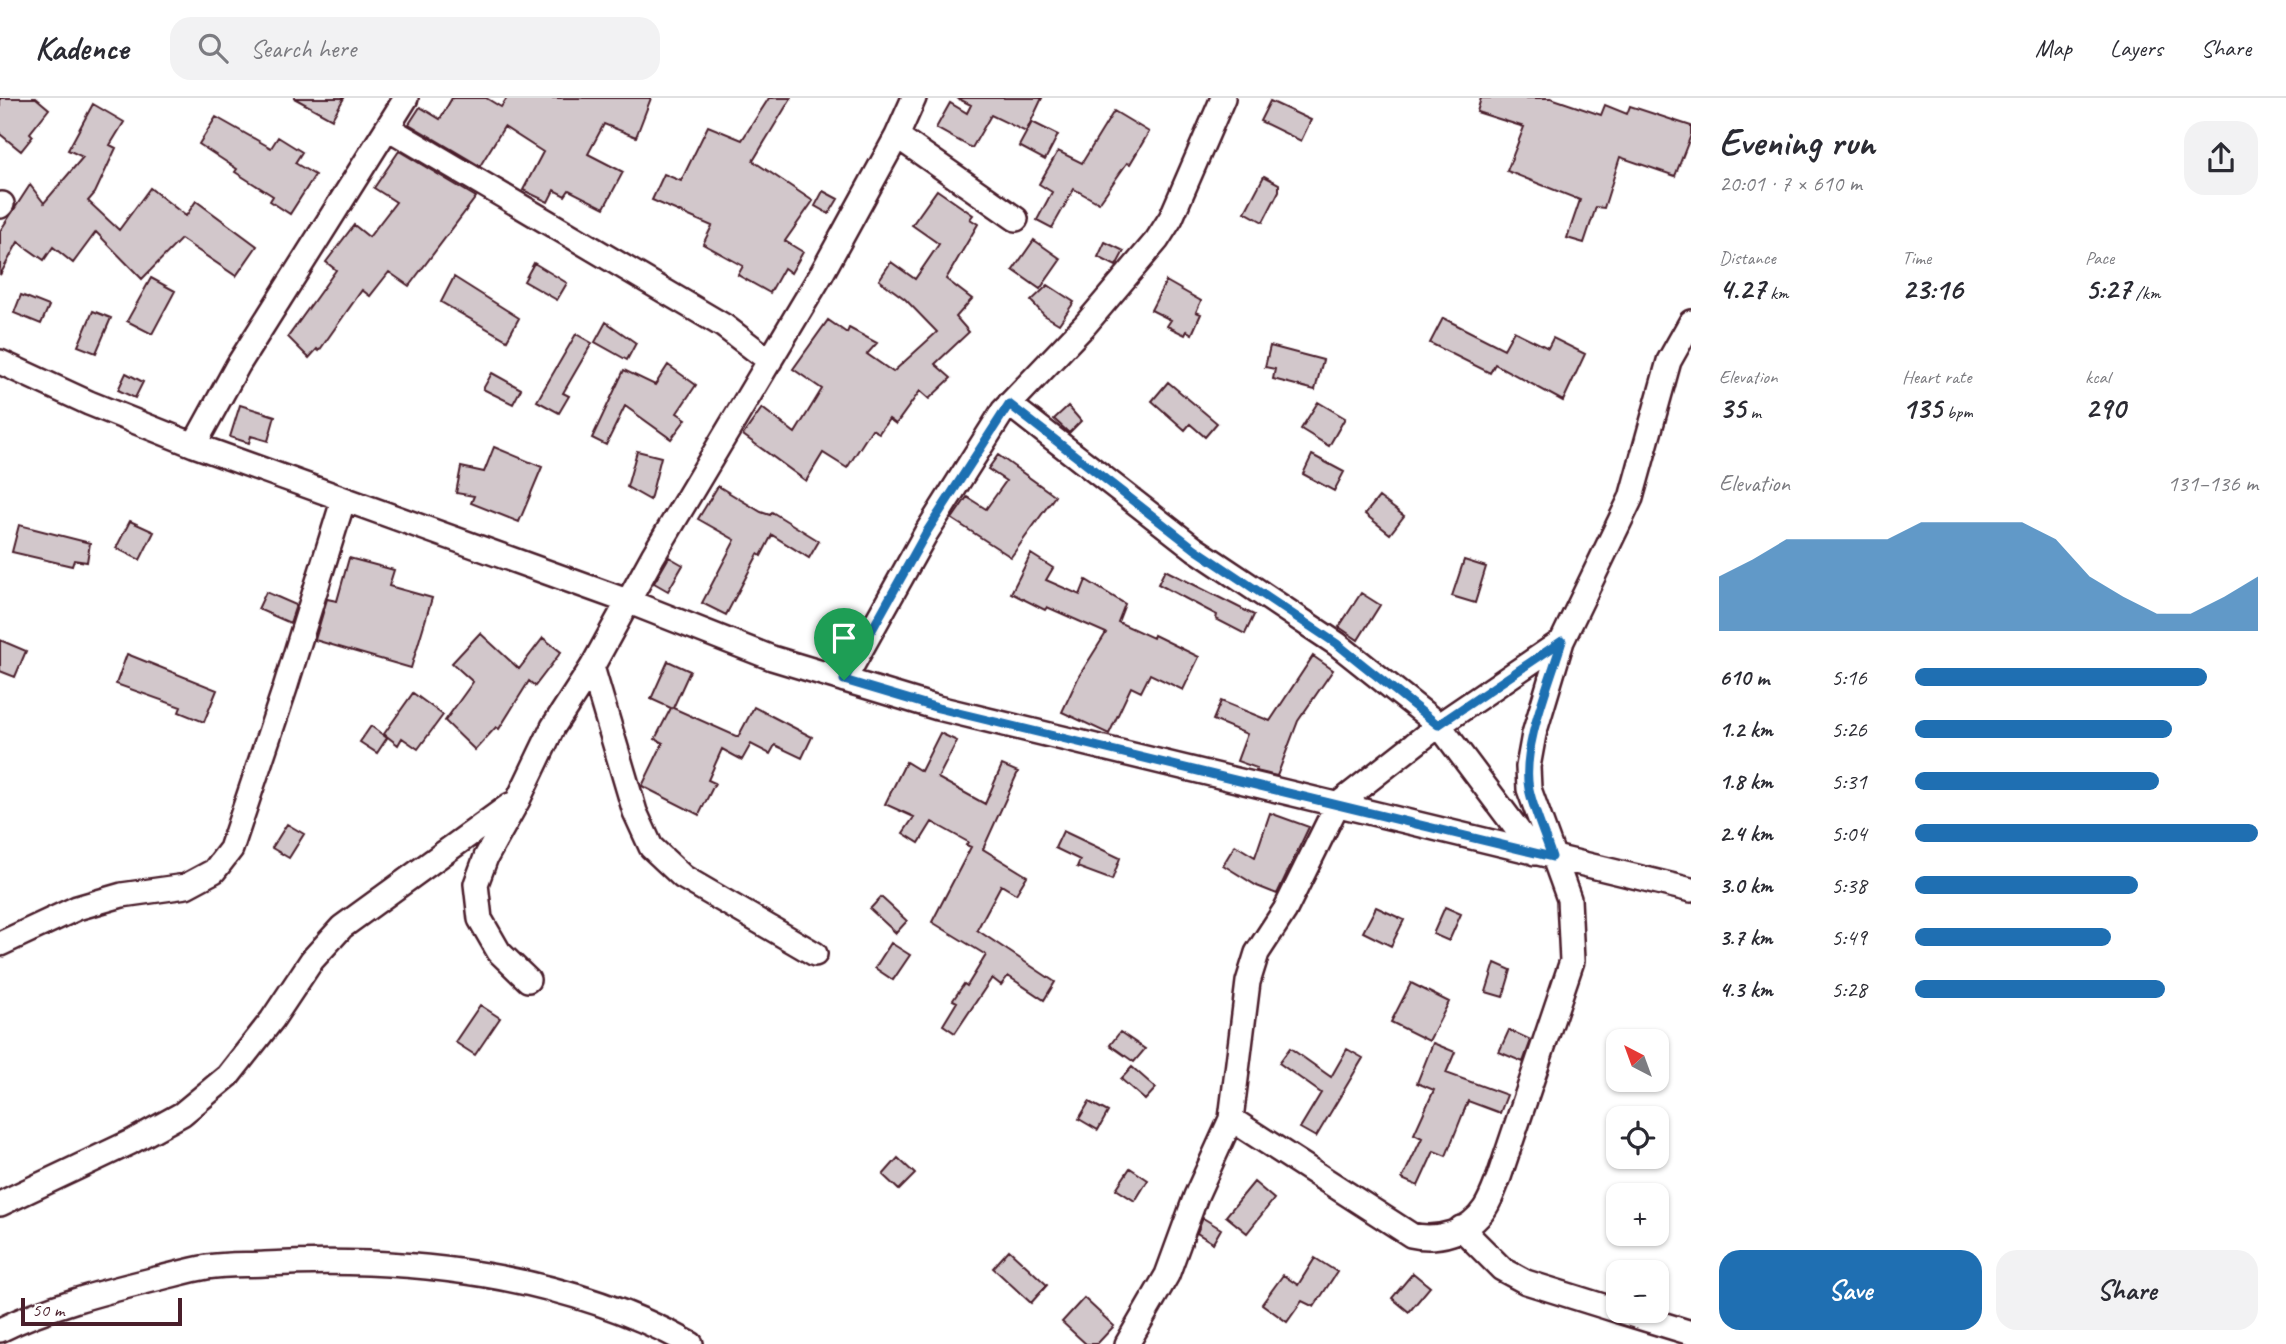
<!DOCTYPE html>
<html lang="en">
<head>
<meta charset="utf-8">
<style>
  body { margin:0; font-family:Caveat,sans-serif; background:#f2f2f3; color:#2b2b33; height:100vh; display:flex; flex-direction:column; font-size:26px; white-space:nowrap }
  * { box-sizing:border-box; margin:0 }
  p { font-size:23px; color:#7c7c81 }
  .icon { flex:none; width:38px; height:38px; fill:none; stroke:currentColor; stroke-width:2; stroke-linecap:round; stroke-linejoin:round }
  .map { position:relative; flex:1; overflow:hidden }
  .drawer { display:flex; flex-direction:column; background:#fff; width:595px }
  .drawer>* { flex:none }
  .needle { width:46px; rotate:319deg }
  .fabs { position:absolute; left:1606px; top:931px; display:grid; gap:14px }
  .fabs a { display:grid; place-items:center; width:63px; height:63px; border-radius:14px; background:#fff; box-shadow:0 2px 5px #0004; font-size:35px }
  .scale { position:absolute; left:21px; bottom:18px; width:161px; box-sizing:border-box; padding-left:7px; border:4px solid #4a1f2b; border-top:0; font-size:19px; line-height:24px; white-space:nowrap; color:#4a1f2b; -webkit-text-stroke:5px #fff; paint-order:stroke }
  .pin { position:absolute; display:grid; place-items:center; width:60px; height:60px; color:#fff; margin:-72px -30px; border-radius:50% 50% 50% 0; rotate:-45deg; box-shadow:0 0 7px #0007 }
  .pin .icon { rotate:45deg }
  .round { display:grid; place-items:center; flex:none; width:74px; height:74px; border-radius:21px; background:#f2f2f3 }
  .overview { display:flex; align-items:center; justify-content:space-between; height:119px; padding:0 28px }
  h1 { font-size:38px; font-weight:600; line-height:52px }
  .stats { display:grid; grid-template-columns:repeat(3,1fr); gap:10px; height:119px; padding:7px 28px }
  .stats div { display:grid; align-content:center }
  .stats b { font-size:30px; font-weight:600 }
  .stats small { font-size:19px; font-weight:400 }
  .stats p { font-size:19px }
  .chart { height:196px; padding:14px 28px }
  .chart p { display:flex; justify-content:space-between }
  .chart svg { width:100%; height:126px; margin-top:7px; fill:#1f6fb2; opacity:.7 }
  .cta { display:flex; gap:14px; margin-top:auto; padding:14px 28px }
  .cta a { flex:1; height:80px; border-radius:21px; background:#1f6fb2; color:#fff; font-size:28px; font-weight:600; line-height:80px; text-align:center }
  .cta a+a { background:#f2f2f3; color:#2b2b33 }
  ul { padding:0 28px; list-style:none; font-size:23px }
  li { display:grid; grid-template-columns:112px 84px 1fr; align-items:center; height:52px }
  li i { height:18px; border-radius:9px; background:#1f6fb2 }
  header { display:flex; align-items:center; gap:42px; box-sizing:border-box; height:98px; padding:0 35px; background:#fff; border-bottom:2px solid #e1e1e2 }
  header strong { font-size:33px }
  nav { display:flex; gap:38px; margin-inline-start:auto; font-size:24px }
  .search { width:490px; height:63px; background:#f2f2f3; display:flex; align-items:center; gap:18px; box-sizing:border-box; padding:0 24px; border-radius:21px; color:#7c7c81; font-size:26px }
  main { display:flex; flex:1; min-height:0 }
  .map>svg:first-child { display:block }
</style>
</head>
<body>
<header>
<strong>Kadence</strong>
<div class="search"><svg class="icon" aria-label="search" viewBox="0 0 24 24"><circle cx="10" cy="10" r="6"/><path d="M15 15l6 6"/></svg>Search here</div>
<nav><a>Map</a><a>Layers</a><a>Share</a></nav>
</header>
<main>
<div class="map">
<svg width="1691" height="1246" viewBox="0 0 1691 1246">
  <rect width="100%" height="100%" fill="#fff"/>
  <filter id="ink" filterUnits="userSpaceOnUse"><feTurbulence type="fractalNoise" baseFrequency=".0143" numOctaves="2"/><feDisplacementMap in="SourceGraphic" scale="14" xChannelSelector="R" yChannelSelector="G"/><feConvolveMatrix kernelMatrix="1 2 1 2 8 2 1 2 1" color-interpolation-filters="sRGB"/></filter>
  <g filter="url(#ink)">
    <path fill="#d2c7cb" stroke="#4a1f2b" stroke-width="2" d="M0,0H36L49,11L30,35L33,38L21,53L0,36Z
      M294,0H344L332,21Z
      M452,0H486L501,9L507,0H651L636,39L604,26L588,56L623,74L604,110L569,92L565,98L554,92L548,104L523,92L543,54L504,29L480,68L409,26L420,9L440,21Z
      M769,0H791L753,63L813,103L785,143L803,154L791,175L784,170L770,195L738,177L743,168L703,146L712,128L652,102L664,76L681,83L708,28L742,42Z
      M957,0H1042L1026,34L991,17L972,50L936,30L950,5L967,15L971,7Z
      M1481,0H1551L1601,17L1605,7L1627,16L1630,8L1691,28V37L1675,78L1620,59L1604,110L1596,109L1584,145L1567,140L1580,102L1507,73L1524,29L1477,14Z
      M1270,3L1311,22L1301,43L1260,23Z
      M93,6L124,24L110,47L116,50L95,95L88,103L119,132L150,90L186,118L196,103L257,148L236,178L181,141L142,181L96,134L73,165L53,149L44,162L18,144L0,177V133L30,87L44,105L83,59L68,52Z
      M1114,13L1149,34L1130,66L1127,65L1099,105L1074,91L1052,130L1037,122L1052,94L1039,86L1058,53L1082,65Z
      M216,19L271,50L278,39L302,54L295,65L315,77L290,116L270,103L273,98L235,74L237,71L199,46Z
      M1032,24L1058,37L1045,62L1019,48Z
      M399,53L476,99L409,188L389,174L370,198L362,192L319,253L317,251L309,260L288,239L336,172L326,164L354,127L369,139L396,104L374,90Z
      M1264,78L1279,86V93L1263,124L1245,114Z
      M937,92L973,117L970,121L978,126L946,181L972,201L956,219L969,234L935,266L951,280L929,301L920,293L896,326L889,321L879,335L872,331L847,370L823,355L806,383L743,337L762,310L795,335L822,291L793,271L828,222L847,235L849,230L877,245L867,256L893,274L937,234L905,201L879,182L891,164L915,181L939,146L912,127Z
      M823,93L838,101L829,116L815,108Z
      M1034,142L1061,161L1040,191L1013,172Z
      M1105,144L1124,153L1116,168L1098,159Z
      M534,165L567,185L557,202L524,183Z
      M454,179L519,220L507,242L441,204Z
      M151,180L175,193L152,236L127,223Z
      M1166,183L1201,203L1196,214L1201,216L1192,236L1187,233L1185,237L1167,228L1171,222L1151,212Z
      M1048,187L1074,204L1059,226L1044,217L1031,203Z
      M21,197L49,208L41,226L14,215Z
      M93,213L111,220L96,255L78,248Z
      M1443,220L1504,251L1514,233L1548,250L1553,240L1585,256L1563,303L1495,266L1490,275L1430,245Z
      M606,224L636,245L627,262L595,244Z
      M576,236L592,245L563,295L569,298L559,315L537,303Z
      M1270,248L1323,262L1315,292L1273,281L1275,271L1265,269Z
      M668,267L696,287L677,315L686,321L671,341L625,308L606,347L592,340L624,272L655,287Z
      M126,275L143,284L135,300L118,292Z
      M492,275L521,291L513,306L483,291Z
      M1168,284L1217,325L1205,339L1190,326L1185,332L1152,303Z
      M1318,304L1345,320L1329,348L1301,331Z
      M240,307L275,318L268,343L251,338L249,345L230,339Z
      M1068,308L1081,323L1069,335L1054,321Z
      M494,349L542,369L519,424L471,405L474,398L456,395L461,369L484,374Z
      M637,353L661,359L650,402L627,389Z
      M998,357L1055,398L1011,459L952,421L967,399L986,411L1006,383L988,371Z
      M1312,357L1344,374L1334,393L1303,376Z
      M718,388L761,414L770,417L772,414L819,443L809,460L772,437L761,458L758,456L726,517L702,505L735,442L698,421Z
      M1379,399L1404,418L1390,436L1365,416Z
      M130,423L154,434L140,462L116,450Z
      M19,427L90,445L87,464L74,462L72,468L12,454Z
      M1031,456L1053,470L1046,482L1080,497L1086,482L1125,506L1118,524L1153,540L1154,537L1199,559L1183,592L1150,576L1141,594L1131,589L1109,636L1062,614L1079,578L1106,535L1047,509L1045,512L1011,495Z
      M669,459L683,467L668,493L654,485Z
      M349,460L394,472L389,488L432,500L411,570L315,542L327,501L337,503Z
      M1464,462L1486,469L1475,505L1452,498Z
      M1165,472L1254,517L1245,536L1216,521L1217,517L1158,486Z
      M266,494L296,507L290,525L258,511Z
      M1361,495L1380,507L1358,542L1339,529Z
      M480,535L519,571L543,540L561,554L535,588L529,583L499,631L496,629L475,652L445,623L473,584L452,565Z
      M0,542L26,553L15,579L0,573Z
      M127,556L217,592L204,624L179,614L181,609L116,586Z
      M1313,558L1333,572L1298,623L1277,678L1256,673L1257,670L1237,663L1247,636L1213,622L1221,603L1270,623Z
      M668,563L690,573L673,610L738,639L754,609L812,639L802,660L775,647L770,656L751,646L742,662L722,651L708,682L715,685L699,717L642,688L663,645L655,641L671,610L651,601Z
      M413,595L443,617L418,651L402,640L398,647L384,636Z
      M371,628L387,640L377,655L360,644Z
      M940,635L957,643L938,680L985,706L1002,667L1018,674L983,751L1027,778L1016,796L1001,787L977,832L1055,884L1044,902L1008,878L1001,887L992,880L955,935L943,927L957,904L953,902L964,886L967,888L986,857L932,824L971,749L966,747L968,744L932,724L919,745L903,735L914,719L885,706L906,664L921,673Z
      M1270,715L1309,729L1277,796L1257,788L1223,767L1235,747L1255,759Z
      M287,726L304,736L289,760L272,750Z
      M1063,733L1120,760L1112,782L1077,769L1080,762L1055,750Z
      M881,799L907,823L896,835L870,811Z
      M1376,809L1404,822L1391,848L1363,834Z
      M1445,809L1461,816L1449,843L1433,836Z
      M891,845L910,857L893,882L875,870Z
      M1495,865L1511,872L1503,899L1486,894Z
      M1411,885L1449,904L1429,943L1391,924Z
      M480,907L500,920L475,957L455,944Z
      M1509,932L1531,942L1523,964L1499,954Z
      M1120,934L1145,951L1134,964L1110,947Z
      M1433,945L1455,954L1446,975L1507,997L1500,1015L1468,1003L1446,1058L1434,1053L1418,1088L1402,1081L1422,1040L1414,1036L1434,992L1417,985Z
      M1290,950L1331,979L1347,951L1363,960L1316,1039L1300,1030L1321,995L1279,965Z
      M1132,969L1156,990L1145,1002L1121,981Z
      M1089,1004L1108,1014L1098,1032L1079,1021Z
      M898,1060L915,1076L899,1092L883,1077Z
      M1130,1070L1148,1082L1135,1103L1116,1091Z
      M1254,1084L1274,1101L1247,1135L1226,1118Z
      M1203,1120L1221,1131L1213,1145L1197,1135Z
      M1009,1152L1047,1187L1031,1205L993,1170Z
      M1315,1160L1337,1174L1314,1209L1302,1203L1287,1224L1262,1206L1283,1177L1298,1187Z
      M1413,1175L1430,1189L1409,1214L1392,1200Z
      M1084,1200L1114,1228L1097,1246H1086L1062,1224Z"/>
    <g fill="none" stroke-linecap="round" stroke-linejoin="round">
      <defs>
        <path id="minor" d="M388,30L724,228L770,263
          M897,38L1016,121
          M0,108L2,106
          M0,264L89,305L194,347L627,503L772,560L938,610L1691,792
          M1009,306L1195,451L1337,546L1439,627L1535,755
          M194,347L238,267L406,0
          M592,569L635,714L651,749L683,779L815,856
          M844,582L926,435L1003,313L1085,227L1157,142L1171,120L1223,0
          M0,846L77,810L122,797L186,788L214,773L231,751L285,590L343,403
          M528,882L499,854L480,821L476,786L486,759L518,702L553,629L592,569L653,458L822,175L897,38L914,0
          M1231,1021L1411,1137C1437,1143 1469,1135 1485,1110C1491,1101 1495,1089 1499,1079L1572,863L1569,801L1529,691L1528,669L1534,636L1562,543L1631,400L1669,263L1691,224
          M0,1106L131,1044L182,1016L228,978L272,922L312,862L342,829L510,707
          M1461,1130L1502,1171L1526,1184L1619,1213
          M1619,1213L1691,1235
          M0,1232C48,1208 103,1194 156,1181C173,1177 190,1172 207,1169C226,1166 246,1167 265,1166C408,1158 564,1176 691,1246
          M1127,1246L1167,1177L1196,1098L1231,1021L1248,884L1257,855L1285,812L1337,707L1439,627L1562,543"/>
      </defs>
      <use href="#minor" stroke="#4a1f2b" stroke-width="28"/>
      <use href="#minor" stroke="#fff" stroke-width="23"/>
    </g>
  </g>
  <g fill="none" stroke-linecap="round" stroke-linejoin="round" filter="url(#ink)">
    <defs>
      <path id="route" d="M1009,306L1195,451L1337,546L1438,627L1562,543C1550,584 1521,650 1529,691C1534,714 1545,737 1552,759L938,610L844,582L926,435Z"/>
    </defs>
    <use href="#route" stroke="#fff" stroke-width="14"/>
    <use href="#route" stroke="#1f6fb2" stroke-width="9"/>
  </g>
</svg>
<div class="fabs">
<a><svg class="needle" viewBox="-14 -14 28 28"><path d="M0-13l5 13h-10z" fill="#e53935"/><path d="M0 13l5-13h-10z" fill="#7c7c81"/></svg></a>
<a><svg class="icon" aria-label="locate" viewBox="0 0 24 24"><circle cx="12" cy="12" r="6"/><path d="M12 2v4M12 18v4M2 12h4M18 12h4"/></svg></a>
<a>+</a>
<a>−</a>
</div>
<div class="scale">50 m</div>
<div class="pin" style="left:844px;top:582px;background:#1e9e55"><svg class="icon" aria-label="arrive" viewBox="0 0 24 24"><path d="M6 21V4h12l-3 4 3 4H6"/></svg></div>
</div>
<section class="drawer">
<div class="overview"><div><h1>Evening run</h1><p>20:01 · 7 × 610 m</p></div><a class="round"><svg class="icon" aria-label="share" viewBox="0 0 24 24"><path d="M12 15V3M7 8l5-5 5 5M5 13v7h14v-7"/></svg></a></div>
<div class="stats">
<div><p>Distance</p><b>4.27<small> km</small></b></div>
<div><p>Time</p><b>23:16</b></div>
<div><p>Pace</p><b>5:27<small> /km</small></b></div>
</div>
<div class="stats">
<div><p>Elevation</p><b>35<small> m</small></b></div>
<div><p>Heart rate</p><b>135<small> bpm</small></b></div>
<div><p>kcal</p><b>290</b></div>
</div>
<div class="chart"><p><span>Elevation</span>131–136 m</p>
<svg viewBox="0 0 160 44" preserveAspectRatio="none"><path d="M0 44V25L10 19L20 12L30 12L40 12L50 12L60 6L70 6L80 6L90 6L100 12L110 25L120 32L130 38L140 38L150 32L160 25V44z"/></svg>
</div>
<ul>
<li><b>610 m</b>5:16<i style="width:85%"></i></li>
<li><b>1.2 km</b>5:26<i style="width:75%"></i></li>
<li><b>1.8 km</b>5:31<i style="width:71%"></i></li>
<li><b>2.4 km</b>5:04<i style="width:100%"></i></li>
<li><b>3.0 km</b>5:38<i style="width:65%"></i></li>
<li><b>3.7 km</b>5:49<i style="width:57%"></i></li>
<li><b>4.3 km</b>5:28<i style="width:73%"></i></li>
</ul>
<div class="cta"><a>Save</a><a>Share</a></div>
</section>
</main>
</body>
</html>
